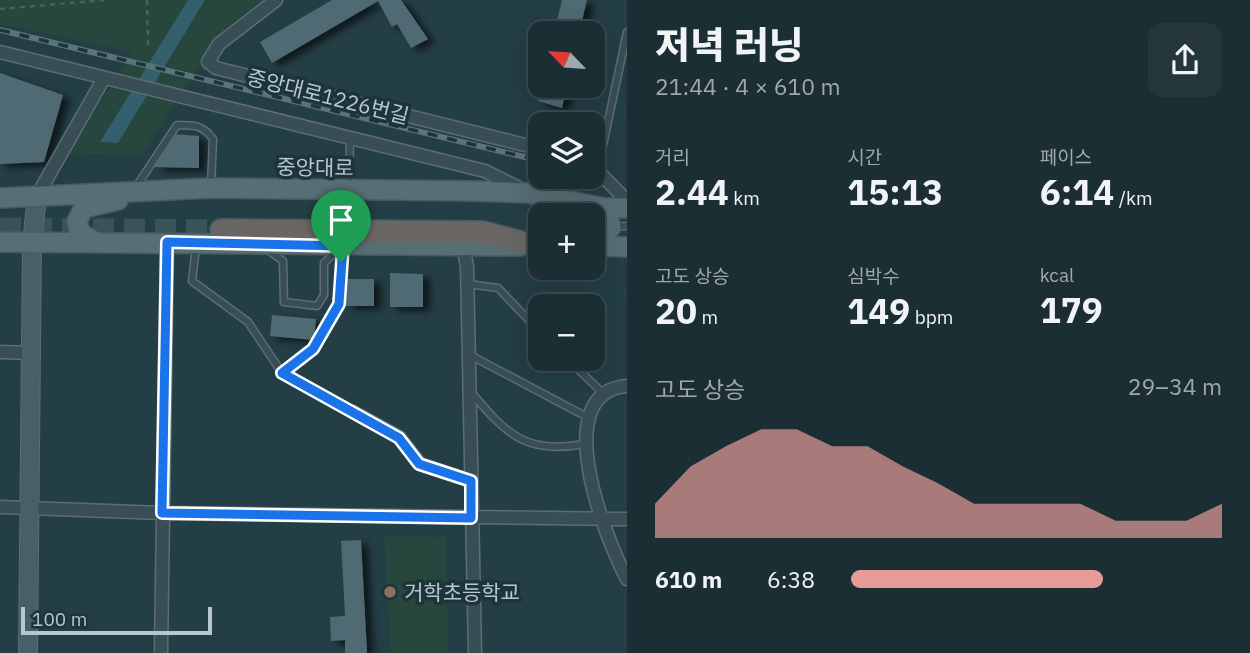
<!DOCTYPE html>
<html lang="ko">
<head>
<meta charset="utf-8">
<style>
  body { margin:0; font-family:"IBM Plex Sans","Noto Sans KR",sans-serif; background:#24363c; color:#f1f3f6; height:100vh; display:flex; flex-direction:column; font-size:26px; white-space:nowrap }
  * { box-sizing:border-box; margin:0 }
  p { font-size:23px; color:#a0a8ac }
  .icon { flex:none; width:38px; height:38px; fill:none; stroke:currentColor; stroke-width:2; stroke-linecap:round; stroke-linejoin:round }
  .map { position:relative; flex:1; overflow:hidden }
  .sheet { display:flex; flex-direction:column; background:#1b2e34; width:623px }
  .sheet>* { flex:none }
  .needle { width:46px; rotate:295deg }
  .tools { position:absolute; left:528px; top:21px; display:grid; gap:14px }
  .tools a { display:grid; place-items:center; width:77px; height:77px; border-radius:14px; background:#1b2e34; box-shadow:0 7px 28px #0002,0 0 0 2px #394a4f; font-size:35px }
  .scale { position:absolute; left:21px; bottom:18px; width:191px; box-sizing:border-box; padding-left:7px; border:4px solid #b6c8ce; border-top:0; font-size:19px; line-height:24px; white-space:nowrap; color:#b6c8ce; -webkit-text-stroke:5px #1d343a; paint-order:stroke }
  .pin { position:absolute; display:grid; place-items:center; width:60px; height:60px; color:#fff; margin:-72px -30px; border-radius:50% 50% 50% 0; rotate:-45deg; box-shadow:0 0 7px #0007 }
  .pin .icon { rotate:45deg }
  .round { display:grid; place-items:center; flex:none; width:74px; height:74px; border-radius:14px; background:#24363c }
  .head { display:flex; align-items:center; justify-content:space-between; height:119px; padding:0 28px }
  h1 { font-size:38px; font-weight:800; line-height:52px }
  .figures { display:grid; grid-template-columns:repeat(3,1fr); gap:10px; height:119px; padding:7px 28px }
  .figures div { display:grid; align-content:center }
  .figures b { font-size:35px; font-weight:800 }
  .figures small { font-size:19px; font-weight:400 }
  .figures p { font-size:19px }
  .chart { height:196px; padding:14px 28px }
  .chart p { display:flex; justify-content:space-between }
  .chart svg { width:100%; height:126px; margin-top:7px; fill:#e69b98; opacity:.7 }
  ul { padding:0 28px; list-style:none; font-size:23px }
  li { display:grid; grid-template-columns:112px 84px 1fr; align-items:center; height:52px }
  li i { height:18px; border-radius:9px; background:#e69b98 }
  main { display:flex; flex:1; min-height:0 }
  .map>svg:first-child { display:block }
</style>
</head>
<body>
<main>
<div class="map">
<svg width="627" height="653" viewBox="0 0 627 653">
  <defs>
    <filter id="shadow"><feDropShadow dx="7" dy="4" stdDeviation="3.5" flood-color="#0009"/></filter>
  </defs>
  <rect width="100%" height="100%" fill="#243e45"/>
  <path fill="#26463e" d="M0,0H264L220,33L141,156L68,153L132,52L0,24Z
    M384,536L446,537L448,653H391Z"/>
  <path fill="#345f6c" d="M188,0H205L118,143L100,142Z"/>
  <path fill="#506b72" filter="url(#shadow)" d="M332,0H401L428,39L411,48L397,24L392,27L378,1L272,63L260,42Z
    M562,0H587L579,33H554Z
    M0,73L63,95L44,162L0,164Z
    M542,86H567L562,108L538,101Z
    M174,134L199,136V168L154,167Z
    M390,273L423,274V307H390Z
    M346,279H374V306H346Z
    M272,315L316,319L314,340L270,336Z
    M361,540L367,653H345V640L331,641L330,617L345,616L341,541Z"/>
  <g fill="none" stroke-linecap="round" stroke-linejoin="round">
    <path stroke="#3a535a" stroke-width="21" stroke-dasharray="21 10" stroke-linecap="butt" d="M0,228L221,230"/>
    <defs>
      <path id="service" d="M598,169L627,32
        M136,187L177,125C194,125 203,125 213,139L211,186
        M349,188L350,139
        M613,227L627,226
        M196,247L192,281L248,322L282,373L352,412
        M268,250L283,261L284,302L317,306L324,295V263L338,250
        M468,284L498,288L541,333
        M468,354L587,417
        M567,359L604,394
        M471,392C506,434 526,455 584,444"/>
      <path id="minor" d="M276,0L219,44L208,62L216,68L541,149
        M0,52L485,171L525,191
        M593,166L627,201
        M37,196L104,78
        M463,246L467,266L475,653
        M0,352L33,353
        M627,386C547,392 606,540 627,579
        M353,412L399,437L420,464L471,481
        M0,507L162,513L627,519
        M161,653L167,242"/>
      <path id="secondary" d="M28,653L32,243L37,196"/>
      <path id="primary" d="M0,198L211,188L474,191L528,193L605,208H627
        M593,235L604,234L611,227L605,208
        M0,242L520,246
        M95,242L80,233L77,221L84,208L118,200
        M593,246L627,247"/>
      <path id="trunk" d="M221,230L483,232L536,246"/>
    </defs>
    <use href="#service" stroke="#5a6e74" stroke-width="9"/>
    <use href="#minor" stroke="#5a6e74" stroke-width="15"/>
    <use href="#secondary" stroke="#5a6e74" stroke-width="20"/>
    <use href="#primary" stroke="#465a60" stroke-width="22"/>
    <use href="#trunk" stroke="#465b62" stroke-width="24"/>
    <path stroke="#47635c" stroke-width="2.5" stroke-dasharray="5 5" stroke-linecap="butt" d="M147,0L148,48
      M0,9L105,0
      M290,366L313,349L339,304L341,262"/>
    <use href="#service" stroke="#394e54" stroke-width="6"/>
    <use href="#minor" stroke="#394e54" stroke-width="12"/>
    <use href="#secondary" stroke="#465f68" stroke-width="18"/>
    <use href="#primary" stroke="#576e74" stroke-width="19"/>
    <use href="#trunk" stroke="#696664" stroke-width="21"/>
    <defs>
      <path id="rail" d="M0,30L541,161"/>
    </defs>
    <use href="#rail" stroke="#5b747b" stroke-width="6"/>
    <use href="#rail" stroke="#1d343a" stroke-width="3.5" stroke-dasharray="10" stroke-linecap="butt"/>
  </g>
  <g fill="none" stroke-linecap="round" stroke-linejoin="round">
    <defs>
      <path id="route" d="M167,242L343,246L339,304L313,349L282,373L399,438L419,464L471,481V518L162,513Z"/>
    </defs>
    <use href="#route" stroke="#fff" stroke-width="14"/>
    <use href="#route" stroke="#1a73e8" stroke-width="9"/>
  </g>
  <circle fill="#8d6e63" stroke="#1d343a" stroke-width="2.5" cx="390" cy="592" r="7"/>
  <g text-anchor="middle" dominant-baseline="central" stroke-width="7" stroke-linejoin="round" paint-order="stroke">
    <g font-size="21" fill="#b6c8ce" stroke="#1d343a">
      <text transform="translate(328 96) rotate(14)">중앙대로1226번길</text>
      <text transform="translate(315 167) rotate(1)">중앙대로</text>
    </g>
    <g font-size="21" fill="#b6c8ce" stroke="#1d343a" text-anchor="start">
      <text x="404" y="592">거학초등학교</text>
    </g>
  </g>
</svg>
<div class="tools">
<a><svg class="needle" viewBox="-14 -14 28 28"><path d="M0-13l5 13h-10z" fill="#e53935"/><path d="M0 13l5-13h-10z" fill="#a0a8ac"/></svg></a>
<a><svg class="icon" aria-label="layers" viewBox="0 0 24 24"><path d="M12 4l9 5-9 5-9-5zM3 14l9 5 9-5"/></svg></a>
<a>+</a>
<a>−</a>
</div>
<div class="scale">100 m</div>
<div class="pin" style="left:341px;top:262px;background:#1e9e55"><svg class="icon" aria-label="arrive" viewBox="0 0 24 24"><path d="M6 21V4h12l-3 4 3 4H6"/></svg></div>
</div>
<section class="sheet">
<div class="head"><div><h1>저녁 러닝</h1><p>21:44 · 4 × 610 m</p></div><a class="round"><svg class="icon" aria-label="share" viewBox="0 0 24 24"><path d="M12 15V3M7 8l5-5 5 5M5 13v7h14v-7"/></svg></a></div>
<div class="figures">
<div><p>거리</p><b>2.44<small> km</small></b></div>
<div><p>시간</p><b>15:13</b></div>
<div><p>페이스</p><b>6:14<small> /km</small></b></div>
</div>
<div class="figures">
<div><p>고도 상승</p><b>20<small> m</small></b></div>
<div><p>심박수</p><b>149<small> bpm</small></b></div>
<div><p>kcal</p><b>179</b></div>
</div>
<div class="chart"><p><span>고도 상승</span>29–34 m</p>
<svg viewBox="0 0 160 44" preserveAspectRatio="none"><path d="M0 44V32L10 19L20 12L30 6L40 6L50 12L60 12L70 19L80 25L90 32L100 32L110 32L120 32L130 38L140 38L150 38L160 32V44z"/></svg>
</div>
<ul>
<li><b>610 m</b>6:38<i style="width:68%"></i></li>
</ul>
</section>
</main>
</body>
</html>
